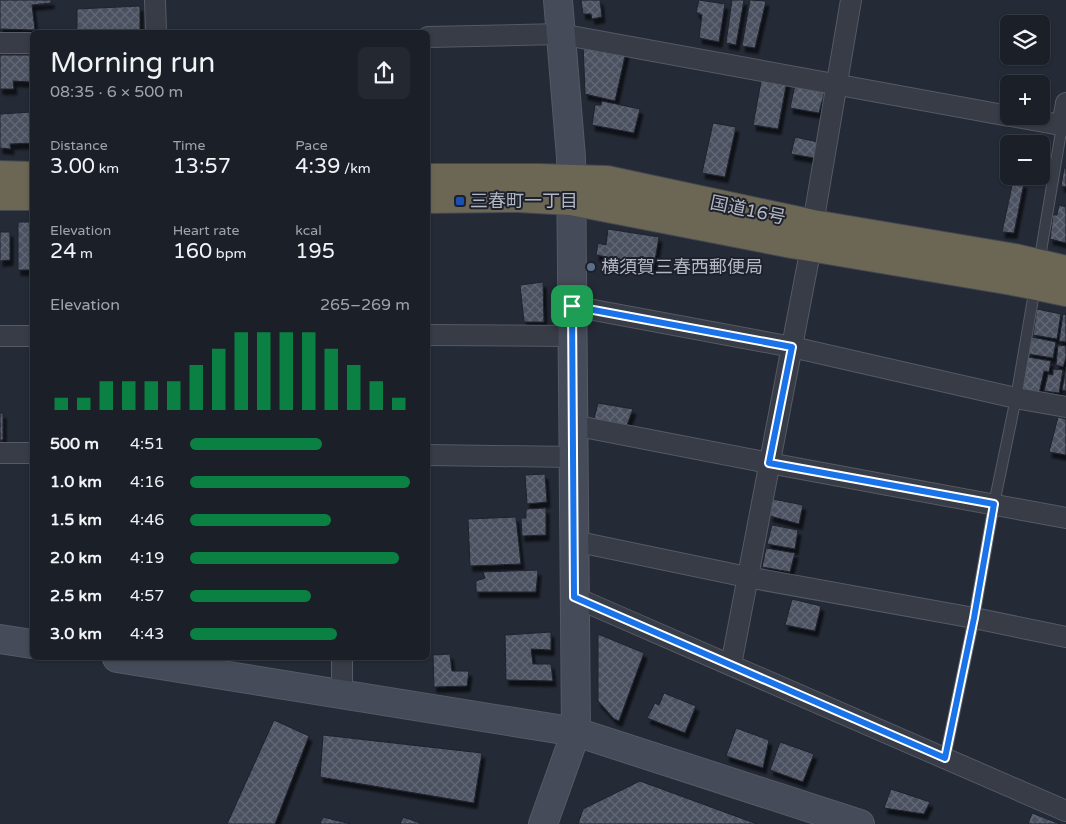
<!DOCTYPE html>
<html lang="en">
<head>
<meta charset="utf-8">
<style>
  body { margin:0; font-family:"Varela Round","Noto Sans JP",sans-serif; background:#242830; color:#f1f3f6; height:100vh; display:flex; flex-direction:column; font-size:19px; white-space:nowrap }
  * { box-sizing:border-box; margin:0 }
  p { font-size:16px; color:#a0a3a8 }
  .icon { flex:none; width:28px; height:28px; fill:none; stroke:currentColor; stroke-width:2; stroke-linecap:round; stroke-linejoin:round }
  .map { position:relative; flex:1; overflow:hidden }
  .side { position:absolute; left:30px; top:30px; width:400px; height:630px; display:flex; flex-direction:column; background:#1b2028; border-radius:8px; box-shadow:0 1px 4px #0004,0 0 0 1px #393e45 }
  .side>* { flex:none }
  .controls { position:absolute; left:1000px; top:15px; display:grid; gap:10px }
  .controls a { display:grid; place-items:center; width:50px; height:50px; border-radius:8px; background:#1b2028; box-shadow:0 1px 4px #0004,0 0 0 1px #393e45; font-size:25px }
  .pin { position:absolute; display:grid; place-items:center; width:42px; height:42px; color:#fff; margin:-21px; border-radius:10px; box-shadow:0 2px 8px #0006 }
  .round { display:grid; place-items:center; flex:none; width:52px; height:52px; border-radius:8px; background:#242830 }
  .overview { display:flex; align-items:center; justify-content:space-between; height:85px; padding:0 20px }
  h1 { font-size:28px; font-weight:600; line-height:38px }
  .stats { display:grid; grid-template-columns:repeat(3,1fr); gap:8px; height:85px; padding:5px 20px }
  .stats div { display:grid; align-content:center }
  .stats b { font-size:21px; font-weight:600 }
  .stats small { font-size:14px; font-weight:400 }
  .stats p { font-size:14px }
  .chart { height:140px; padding:10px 20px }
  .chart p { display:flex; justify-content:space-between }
  .chart svg { width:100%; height:90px; margin-top:5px; stroke:#0b8043; stroke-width:6 }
  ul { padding:0 20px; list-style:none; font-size:16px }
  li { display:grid; grid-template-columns:80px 60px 1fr; align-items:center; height:38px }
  li i { height:12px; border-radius:6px; background:#0b8043 }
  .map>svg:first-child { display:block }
</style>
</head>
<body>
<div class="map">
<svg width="1066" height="824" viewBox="0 0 1066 824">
  <defs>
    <pattern id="building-cross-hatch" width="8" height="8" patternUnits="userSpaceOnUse" patternTransform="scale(1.25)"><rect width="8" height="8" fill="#4b5160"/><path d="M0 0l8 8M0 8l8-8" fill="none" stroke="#636875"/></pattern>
    <filter id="shadow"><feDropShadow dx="3" dy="5.5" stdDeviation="1" flood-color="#0009"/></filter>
  </defs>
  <rect width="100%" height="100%" fill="#242a36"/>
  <path fill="url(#building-cross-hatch)" stroke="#1f232e" filter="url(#shadow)" d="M0,0H51V3L32,5L35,30L0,29Z
    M581,0H600L602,17L592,19L591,14H583Z
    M699,0L725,4L719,42L699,38L702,15L696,12Z
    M732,0H744L736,45L726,43Z
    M750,0L766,1L755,48L742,46Z
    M140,6V31H77V9Z
    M583,43L626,52L615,101L585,94Z
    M0,55H32V82L13,81L14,89H0Z
    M762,76L787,81L778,129L753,125Z
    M795,85L825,90L819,113L790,108Z
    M602,101L640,109L634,133L592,125L595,105H601Z
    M32,112V143L10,144L11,149L0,148V114Z
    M713,123L736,127L725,177L702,173Z
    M795,137L818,142L814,158L791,154Z
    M1064,168H1066V187L1061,186Z
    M1013,181L1024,183L1014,233L1002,232Z
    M1059,205L1066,207V243L1050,239L1053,215H1057Z
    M18,222H32V270H18Z
    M608,229L659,237L654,266L596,255L598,243L606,245Z
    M0,232H10V260L0,261Z
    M543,282L544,322H524L520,285Z
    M1037,309L1061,314L1057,339L1033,335Z
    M1063,314L1066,315V342L1059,341Z
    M1032,337L1056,342L1053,358L1028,354Z
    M1058,345L1066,346V358L1063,367L1056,365Z
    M1028,357L1051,361L1049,372L1044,371L1039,394L1022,389Z
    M1066,367V391L1062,390Z
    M1053,369L1063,370L1059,393L1044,391L1048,374L1053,375Z
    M598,403L633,409L627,425L594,419Z
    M0,413H3V440H0Z
    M1058,417L1066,419V455L1049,452Z
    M545,474L547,502L527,504L525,475Z
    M773,499L803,505L799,524L770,516Z
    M546,508V535L522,536L521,518H526V509Z
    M516,517L521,564L470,566L468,519Z
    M772,525L798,530L795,549L767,544Z
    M766,548L795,553L790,572L762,567Z
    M538,570L536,592H476V581L485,578L483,572Z
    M792,599L821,606L815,631L785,625Z
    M551,632V650L531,649L533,664H551L553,681L506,680L505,635Z
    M598,634L644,653L619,721L614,719L598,701Z
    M450,654L452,671H469L467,686L434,687L433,655Z
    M664,693L696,706L685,733L647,718L655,703L659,705Z
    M274,720L309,736L275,824H227Z
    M736,728L769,740L763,768L726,756Z
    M323,735L482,753L474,803L320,777Z
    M780,742L814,754L803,782L770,770Z
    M640,781L757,824H578L583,809Z
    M891,789L930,802L924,814L884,808Z
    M1032,813L1060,824H1028Z
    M323,817L351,824H320Z
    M403,817L423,824H400Z"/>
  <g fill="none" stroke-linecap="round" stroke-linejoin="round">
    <defs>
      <path id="lane" d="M1039,263L1062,126
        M945,758L974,618L994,504L1016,398L1035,287"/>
      <path id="street" d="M155,0L156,32
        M428,37L560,34L1009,116
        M0,43H32
        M1011,116L1066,126
        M1062,126L1066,103
        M813,224L851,0
        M572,306L792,347L1016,398L1066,407
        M428,335L572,336
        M0,336H32
        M573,425L769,463L1066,518
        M0,453H32
        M428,455L573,457
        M574,541L747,577L974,618L1066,637
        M574,597L1066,811
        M731,665L811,247
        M342,694V658"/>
      <path id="secondary" d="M0,639L32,644
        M117,658L576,732L860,824
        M543,824L576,732L571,157L558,0"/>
      <path id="highway" d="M0,175L32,176
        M428,178H539L607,180L813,224L1015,258L1066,270
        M0,196H32
        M428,199L518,198L571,201L792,244L1012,281L1066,292"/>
    </defs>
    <use href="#lane" stroke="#555a65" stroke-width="12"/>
    <use href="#street" stroke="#555a65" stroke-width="22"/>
    <use href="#secondary" stroke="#555a65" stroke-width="30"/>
    <use href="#highway" stroke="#424752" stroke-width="30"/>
    <use href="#lane" stroke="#373c47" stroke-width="10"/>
    <use href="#street" stroke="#373c47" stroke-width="20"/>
    <use href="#secondary" stroke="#464b59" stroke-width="28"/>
    <use href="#highway" stroke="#6c6655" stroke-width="28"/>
  </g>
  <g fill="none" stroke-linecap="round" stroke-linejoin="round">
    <defs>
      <path id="route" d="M572,306L792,347L769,463L994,504L974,618L945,758L574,597Z"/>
    </defs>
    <use href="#route" stroke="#fff" stroke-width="10"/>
    <use href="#route" stroke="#1a73e8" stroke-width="6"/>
  </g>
  <rect fill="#1a4fb4" stroke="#1d212c" stroke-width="2" x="455" y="196" width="10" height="10" rx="2.5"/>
  <circle fill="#5c6f8a" stroke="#1d212c" stroke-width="2" cx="591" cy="267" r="5"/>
  <g text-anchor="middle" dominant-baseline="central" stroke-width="4" stroke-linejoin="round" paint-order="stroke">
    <g font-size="18" fill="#b2b7c3" stroke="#1d212c" text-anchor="start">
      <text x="470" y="201">三春町一丁目</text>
      <text x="601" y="267">横須賀三春西郵便局</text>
    </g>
    <g font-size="18" fill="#b2b7c3" stroke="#1d212c">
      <text transform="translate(748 210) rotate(12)">国道16号</text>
    </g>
  </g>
</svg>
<div class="controls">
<a><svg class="icon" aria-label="layers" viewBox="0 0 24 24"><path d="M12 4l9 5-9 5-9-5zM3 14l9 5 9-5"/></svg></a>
<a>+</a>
<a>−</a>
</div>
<div class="pin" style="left:572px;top:306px;background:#1e9e55"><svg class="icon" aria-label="arrive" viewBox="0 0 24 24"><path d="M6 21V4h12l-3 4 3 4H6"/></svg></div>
<section class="side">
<div class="overview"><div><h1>Morning run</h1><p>08:35 · 6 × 500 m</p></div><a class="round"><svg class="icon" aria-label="share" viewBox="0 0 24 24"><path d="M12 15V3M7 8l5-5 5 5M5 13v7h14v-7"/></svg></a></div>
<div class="stats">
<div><p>Distance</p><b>3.00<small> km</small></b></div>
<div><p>Time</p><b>13:57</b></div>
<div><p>Pace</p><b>4:39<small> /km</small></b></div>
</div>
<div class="stats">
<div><p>Elevation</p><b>24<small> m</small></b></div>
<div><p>Heart rate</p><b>160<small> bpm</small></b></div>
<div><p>kcal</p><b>195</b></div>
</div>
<div class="chart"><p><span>Elevation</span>265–269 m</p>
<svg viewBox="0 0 160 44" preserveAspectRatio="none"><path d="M5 44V38M15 44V38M25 44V30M35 44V30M45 44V30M55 44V30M65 44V22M75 44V14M85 44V6M95 44V6M105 44V6M115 44V6M125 44V14M135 44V22M145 44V30M155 44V38"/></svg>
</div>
<ul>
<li><b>500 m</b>4:51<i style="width:60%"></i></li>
<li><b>1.0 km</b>4:16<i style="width:100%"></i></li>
<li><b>1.5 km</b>4:46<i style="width:64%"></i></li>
<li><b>2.0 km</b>4:19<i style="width:95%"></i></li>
<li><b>2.5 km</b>4:57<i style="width:55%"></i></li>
<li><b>3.0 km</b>4:43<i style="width:67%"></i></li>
</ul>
</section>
</div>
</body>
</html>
